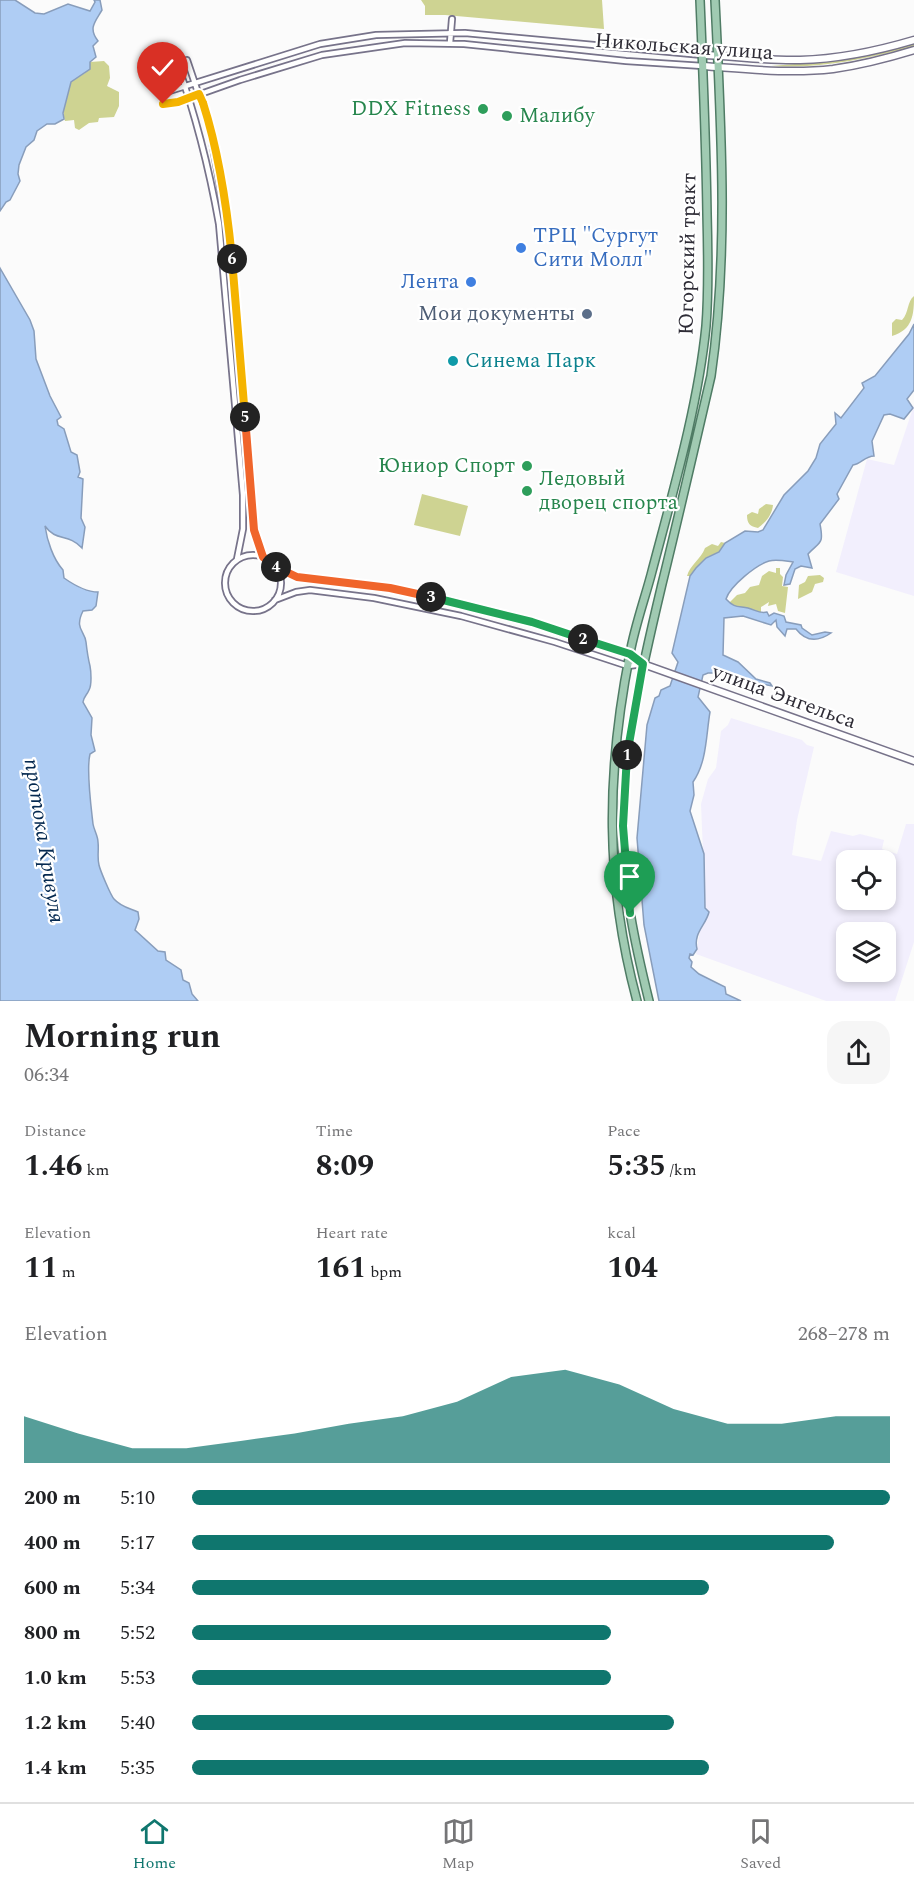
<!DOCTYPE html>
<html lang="en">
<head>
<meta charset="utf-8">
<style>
  body { margin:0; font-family:Spectral,serif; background:#f6f6f6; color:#202124; height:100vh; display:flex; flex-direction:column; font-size:22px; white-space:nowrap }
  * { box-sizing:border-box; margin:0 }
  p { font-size:20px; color:#757577 }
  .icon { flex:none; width:33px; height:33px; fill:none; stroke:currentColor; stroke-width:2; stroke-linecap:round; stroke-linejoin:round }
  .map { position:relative; height:1001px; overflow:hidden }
  .drawer { display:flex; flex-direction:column; background:#fff; flex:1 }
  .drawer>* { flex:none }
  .tools { position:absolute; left:836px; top:850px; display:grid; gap:12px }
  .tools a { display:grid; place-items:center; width:60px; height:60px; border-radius:12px; background:#fff; box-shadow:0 3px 9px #0003; font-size:30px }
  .pin { position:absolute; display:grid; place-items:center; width:51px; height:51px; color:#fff; margin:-62px -26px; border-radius:50% 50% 50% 0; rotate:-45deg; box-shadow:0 0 6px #0007 }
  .pin .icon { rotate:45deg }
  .km { position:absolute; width:30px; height:30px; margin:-15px; border-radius:50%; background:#222; color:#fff; font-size:16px; line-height:30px; text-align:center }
  .round { display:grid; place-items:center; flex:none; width:63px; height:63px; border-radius:18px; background:#f6f6f6 }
  .summary { display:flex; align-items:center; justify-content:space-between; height:102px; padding:0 24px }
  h1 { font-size:33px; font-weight:700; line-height:45px }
  .metrics { display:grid; grid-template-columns:repeat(3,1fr); gap:9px; height:102px; padding:6px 24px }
  .metrics div { display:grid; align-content:center }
  .metrics b { font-size:30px; font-weight:700 }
  .metrics small { font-size:16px; font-weight:400 }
  .metrics p { font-size:16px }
  .chart { height:168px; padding:12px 24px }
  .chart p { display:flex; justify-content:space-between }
  .chart svg { width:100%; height:108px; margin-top:6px; fill:#0f766e; opacity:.7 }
  ul { padding:0 24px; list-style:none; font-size:20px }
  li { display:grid; grid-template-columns:96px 72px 1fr; align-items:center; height:45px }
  li i { height:15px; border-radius:8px; background:#0f766e }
  .menu { display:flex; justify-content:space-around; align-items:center; height:84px; border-top:2px solid #e0e0e0; background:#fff; font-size:16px; color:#757577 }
  .menu a { display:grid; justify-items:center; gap:3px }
  .menu .active { color:#0f766e }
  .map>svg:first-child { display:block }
</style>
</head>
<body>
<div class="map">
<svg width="914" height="1001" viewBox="0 0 914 1001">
  <rect width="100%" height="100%" fill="#fbfbfb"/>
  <path fill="#f2effd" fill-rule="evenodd" d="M914,405V596L836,572L867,459L894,465Z
    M731,718L802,740L807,745L814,747L797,820L792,855L821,861L831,831L853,836L860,834L884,840L882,849L897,854L906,824H914V942L895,1001H826L696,954L705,901L701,804L708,779L716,768L721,731L728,725ZM846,861H885V900H846ZM846,933H885V972H846Z"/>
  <path fill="#ced392" d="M421,0H602L604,29L445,15H425V6Z
    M914,42V46L909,48C864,59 819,69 771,66C820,62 867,58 914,42Z
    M104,61L109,66L110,78L107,86L119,92V106L114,117L99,118L98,122L89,123L79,130L75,128L74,120L65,121C61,110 68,94 71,82L85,73L90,62Z
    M914,296C914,314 913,330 892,336V323L896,319L902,320C909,313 907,301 914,296Z
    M422,494L468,506L460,536L414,525Z
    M766,504L773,505C772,515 766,522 758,528C750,526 747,524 747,515L752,512L758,514L759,509Z
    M721,542L725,543L719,552L706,558L690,576H687C690,565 701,559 705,548L712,544L718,546Z
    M776,568H780V574L783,577L782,586L788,587L785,613L778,611L776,604L768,606L769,602L761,607V614C750,609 739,610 729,603L737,595L745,593L750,587L759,585L762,576L769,571L776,573Z
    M820,575L824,578L823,582L815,584L812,592L798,599L799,585L805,582L808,576Z"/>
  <path fill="#afcdf4" stroke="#889dbb" stroke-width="1.5" d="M0,0H15L35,13L44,14L68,4L90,11L95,2L94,0H100L102,10C95,22 88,28 98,41L93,46L96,57L90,62V69L71,82L63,113L64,119L55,124H47L37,131L34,140L26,147L19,165L18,174L20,181L10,200L6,202L0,211Z
    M0,268L30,320L34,331L36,359L50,396L61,417L57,420L58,425L64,429L71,452L77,455L80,472L78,477L83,479L81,518L85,527L82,548C68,533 56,542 45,526C47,540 53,559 63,570L64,578C74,585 86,592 98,592L96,606L92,610L83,611C74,629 85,631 86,642C87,651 88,658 90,666C91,671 92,685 89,690C87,695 84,696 83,702L92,718L91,735L95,751L90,754C86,770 91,806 93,824C94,830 98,836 98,842C99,850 97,857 99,865C100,870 111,896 114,899C121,907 129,908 138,912L139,919L135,930L158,951L165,952L166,960L181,970L183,980L189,983L192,994L198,1001H0Z
    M914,324V390L907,399L913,408L904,419L890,414L884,415L872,441L874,456C865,456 861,464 853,465L837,494L839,499L820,524C824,545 820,541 808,554L812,568L801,566L795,569L790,584L784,585L786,575L793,562C786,561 776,559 769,561C756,565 730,586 726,599C734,608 738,606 748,608C756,610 759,614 767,612L769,616L774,613L784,616L786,622L801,625L802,628L812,635L825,632L831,633C818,642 806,642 796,629H787L785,636L777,627L776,620L771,625L743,616L724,618L723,655L738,662L756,679L770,683L772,686L733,678L725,673H708L703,675L698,697L710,712C706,735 707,762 693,782L694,795L690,811L704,854L705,908L709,912C706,925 693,933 697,949L693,955L690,954L689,958L692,962L691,967L699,974L725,987L726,994L741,1001H659L644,925L637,838L647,725L655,698L659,696L661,690L670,686L678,662L672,653L690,576L696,568L706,558L719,552L725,543L745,531L758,532L763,530L784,495L808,471L816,458L820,444L836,424L835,413L841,418L864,388L862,383L875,376L909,334Z"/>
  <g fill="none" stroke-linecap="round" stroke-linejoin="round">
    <defs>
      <path id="street" d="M450,43L452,19
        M187,60L209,125L230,241L254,524L263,557
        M177,63C196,116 209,168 219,224L243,495V529L237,559
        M160,94L320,44L376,35L465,33L702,55
        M163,103L178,102L240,80L322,55L405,43L464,44L626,61L703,66
        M225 583a28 28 0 1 1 56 0a28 28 0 1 1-56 0Z
        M276,567L297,577L390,588L464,605L532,622L630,654L643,664
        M275,600L296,592L310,590L374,598L461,616L555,642L628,666L643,664"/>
      <path id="secondary" d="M702,55C735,56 767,61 800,60C839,59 877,51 914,40
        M703,66C746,69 790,74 833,69C860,65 888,58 914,50
        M643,664L914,761"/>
      <path id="primary" d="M637,1001C605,882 606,774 630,653C635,626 644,601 651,575C672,495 698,407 706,326C709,289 708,251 707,214C706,143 703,71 700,0
        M649,1001C635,944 622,885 623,826C624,743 643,664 662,584C679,515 695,445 711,376C729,252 721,125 715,0"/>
    </defs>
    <use href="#street" stroke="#77738a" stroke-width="8"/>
    <use href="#secondary" stroke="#77738a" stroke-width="9"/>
    <use href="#primary" stroke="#4f7c65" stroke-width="10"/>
    <use href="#street" stroke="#fff" stroke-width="4.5"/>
    <use href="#secondary" stroke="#fff" stroke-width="6"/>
    <use href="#primary" stroke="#a0cab2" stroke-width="7"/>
  </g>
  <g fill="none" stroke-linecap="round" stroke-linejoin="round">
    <defs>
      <path id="split-1" d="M627,755L623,826L630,913"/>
      <path id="split-2" d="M583,639L630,654L643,664L627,755"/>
      <path id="split-3" d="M431,597L532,622L583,639"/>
      <path id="split-4" d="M276,567L297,577L390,588L431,597"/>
      <path id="split-5" d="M245,417L254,530L263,557L276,567"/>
      <path id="split-6" d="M232,259L245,417"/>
      <path id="split-7" d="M203,103C219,153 227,207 232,259"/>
      <path id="split-8" d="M163,104L178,102L199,94L203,103"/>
    </defs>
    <use href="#split-1" stroke="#fff" stroke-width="12"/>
    <use href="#split-2" stroke="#fff" stroke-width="12"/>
    <use href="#split-3" stroke="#fff" stroke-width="12"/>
    <use href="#split-4" stroke="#fff" stroke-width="12"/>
    <use href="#split-5" stroke="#fff" stroke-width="12"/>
    <use href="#split-6" stroke="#fff" stroke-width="12"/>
    <use href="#split-7" stroke="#fff" stroke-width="12"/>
    <use href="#split-8" stroke="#fff" stroke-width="12"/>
    <use href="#split-1" stroke="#22a559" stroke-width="8"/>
    <use href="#split-2" stroke="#22a559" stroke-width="8"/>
    <use href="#split-3" stroke="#22a559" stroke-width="8"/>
    <use href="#split-4" stroke="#f0652b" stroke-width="8"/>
    <use href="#split-5" stroke="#f0652b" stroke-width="8"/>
    <use href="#split-6" stroke="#f5b400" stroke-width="8"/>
    <use href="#split-7" stroke="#f5b400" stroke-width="8"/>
    <use href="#split-8" stroke="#f5b400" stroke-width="8"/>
  </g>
  <g fill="#2e9e5b" stroke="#fff" stroke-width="2">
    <circle cx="483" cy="109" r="6"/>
    <circle cx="507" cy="116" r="6"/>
    <circle cx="527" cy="466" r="6"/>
    <circle cx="527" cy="491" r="6"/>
  </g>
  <g fill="#3f7fe0" stroke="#fff" stroke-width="2">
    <circle cx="521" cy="248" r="6"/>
    <circle cx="471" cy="282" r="6"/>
  </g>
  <circle fill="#5c6f8a" stroke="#fff" stroke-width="2" cx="587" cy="314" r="6"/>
  <circle fill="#0f9aa8" stroke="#fff" stroke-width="2" cx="453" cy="361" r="6"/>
  <g text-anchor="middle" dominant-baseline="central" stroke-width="4.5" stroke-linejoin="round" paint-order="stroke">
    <g font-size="21" fill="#2e2c36" stroke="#fff">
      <text transform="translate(684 47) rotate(4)">Никольская улица</text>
      <text transform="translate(688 254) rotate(-89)">Югорский тракт</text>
      <text transform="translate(784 697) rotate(20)">улица Энгельса</text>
    </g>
    <g font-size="21" fill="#27864d" stroke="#fff" text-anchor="end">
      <text x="471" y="109">DDX Fitness</text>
      <text x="519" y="116" text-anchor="start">Малибу</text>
      <text x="515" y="466">Юниор Спорт</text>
      <text x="539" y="479" text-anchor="start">Ледовый<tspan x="539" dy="24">дворец спорта</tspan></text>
    </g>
    <g font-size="21" fill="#366cbe" stroke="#fff" text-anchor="start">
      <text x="533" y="236">ТРЦ "Сургут<tspan x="533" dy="24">Сити Молл"</tspan></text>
      <text x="459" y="282" text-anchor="end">Лента</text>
    </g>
    <g font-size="21" fill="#4e5e75" stroke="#fff" text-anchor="end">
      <text x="575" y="314">Мои документы</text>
    </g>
    <g font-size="21" fill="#0d838f" stroke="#fff" text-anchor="start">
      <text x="465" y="361">Синема Парк</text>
    </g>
    <g font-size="22" font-style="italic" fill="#052950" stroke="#fff">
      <text transform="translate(44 841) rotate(81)">протока Кривуля</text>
    </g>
  </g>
</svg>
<div class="tools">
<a><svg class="icon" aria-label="locate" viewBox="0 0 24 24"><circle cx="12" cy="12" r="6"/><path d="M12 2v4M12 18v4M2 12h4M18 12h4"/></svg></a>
<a><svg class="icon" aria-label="layers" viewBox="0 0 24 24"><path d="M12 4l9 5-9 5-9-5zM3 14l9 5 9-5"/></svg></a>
</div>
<div class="pin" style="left:630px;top:913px;background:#1e9e55"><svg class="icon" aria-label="arrive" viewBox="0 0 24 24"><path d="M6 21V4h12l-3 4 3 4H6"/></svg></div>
<div class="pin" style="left:163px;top:104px;background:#d93025"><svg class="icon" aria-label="check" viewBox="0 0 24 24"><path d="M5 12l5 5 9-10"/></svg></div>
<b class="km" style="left:627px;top:755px">1</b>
<b class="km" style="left:583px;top:639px">2</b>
<b class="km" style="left:431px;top:597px">3</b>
<b class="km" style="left:276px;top:567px">4</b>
<b class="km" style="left:245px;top:417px">5</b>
<b class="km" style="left:232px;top:259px">6</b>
</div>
<section class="drawer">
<div class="summary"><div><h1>Morning run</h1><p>06:34</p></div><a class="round"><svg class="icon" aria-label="share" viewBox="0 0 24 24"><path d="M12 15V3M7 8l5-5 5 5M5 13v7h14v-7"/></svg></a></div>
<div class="metrics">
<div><p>Distance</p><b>1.46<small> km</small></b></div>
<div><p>Time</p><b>8:09</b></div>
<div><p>Pace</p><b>5:35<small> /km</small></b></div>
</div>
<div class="metrics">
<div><p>Elevation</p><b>11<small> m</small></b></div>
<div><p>Heart rate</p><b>161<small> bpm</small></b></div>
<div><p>kcal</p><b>104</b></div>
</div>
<div class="chart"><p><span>Elevation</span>268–278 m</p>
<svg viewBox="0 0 160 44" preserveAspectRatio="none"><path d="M0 44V25L10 32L20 38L30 38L40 35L50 32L60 28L70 25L80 19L90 9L100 6L110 12L120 22L130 28L140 28L150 25L160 25V44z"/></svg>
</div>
<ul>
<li><b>200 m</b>5:10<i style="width:100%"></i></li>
<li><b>400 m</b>5:17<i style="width:92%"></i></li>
<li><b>600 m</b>5:34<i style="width:74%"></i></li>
<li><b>800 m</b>5:52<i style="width:60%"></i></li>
<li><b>1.0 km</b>5:53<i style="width:60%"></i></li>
<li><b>1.2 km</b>5:40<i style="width:69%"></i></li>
<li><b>1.4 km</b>5:35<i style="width:74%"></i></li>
</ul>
</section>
<nav class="menu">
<a class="active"><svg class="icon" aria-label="home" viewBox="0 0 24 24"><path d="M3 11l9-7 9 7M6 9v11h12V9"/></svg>Home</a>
<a><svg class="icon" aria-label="map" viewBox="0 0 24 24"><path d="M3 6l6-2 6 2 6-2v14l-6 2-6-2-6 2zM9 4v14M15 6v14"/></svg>Map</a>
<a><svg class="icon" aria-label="saved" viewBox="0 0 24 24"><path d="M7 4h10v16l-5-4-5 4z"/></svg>Saved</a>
</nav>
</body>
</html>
